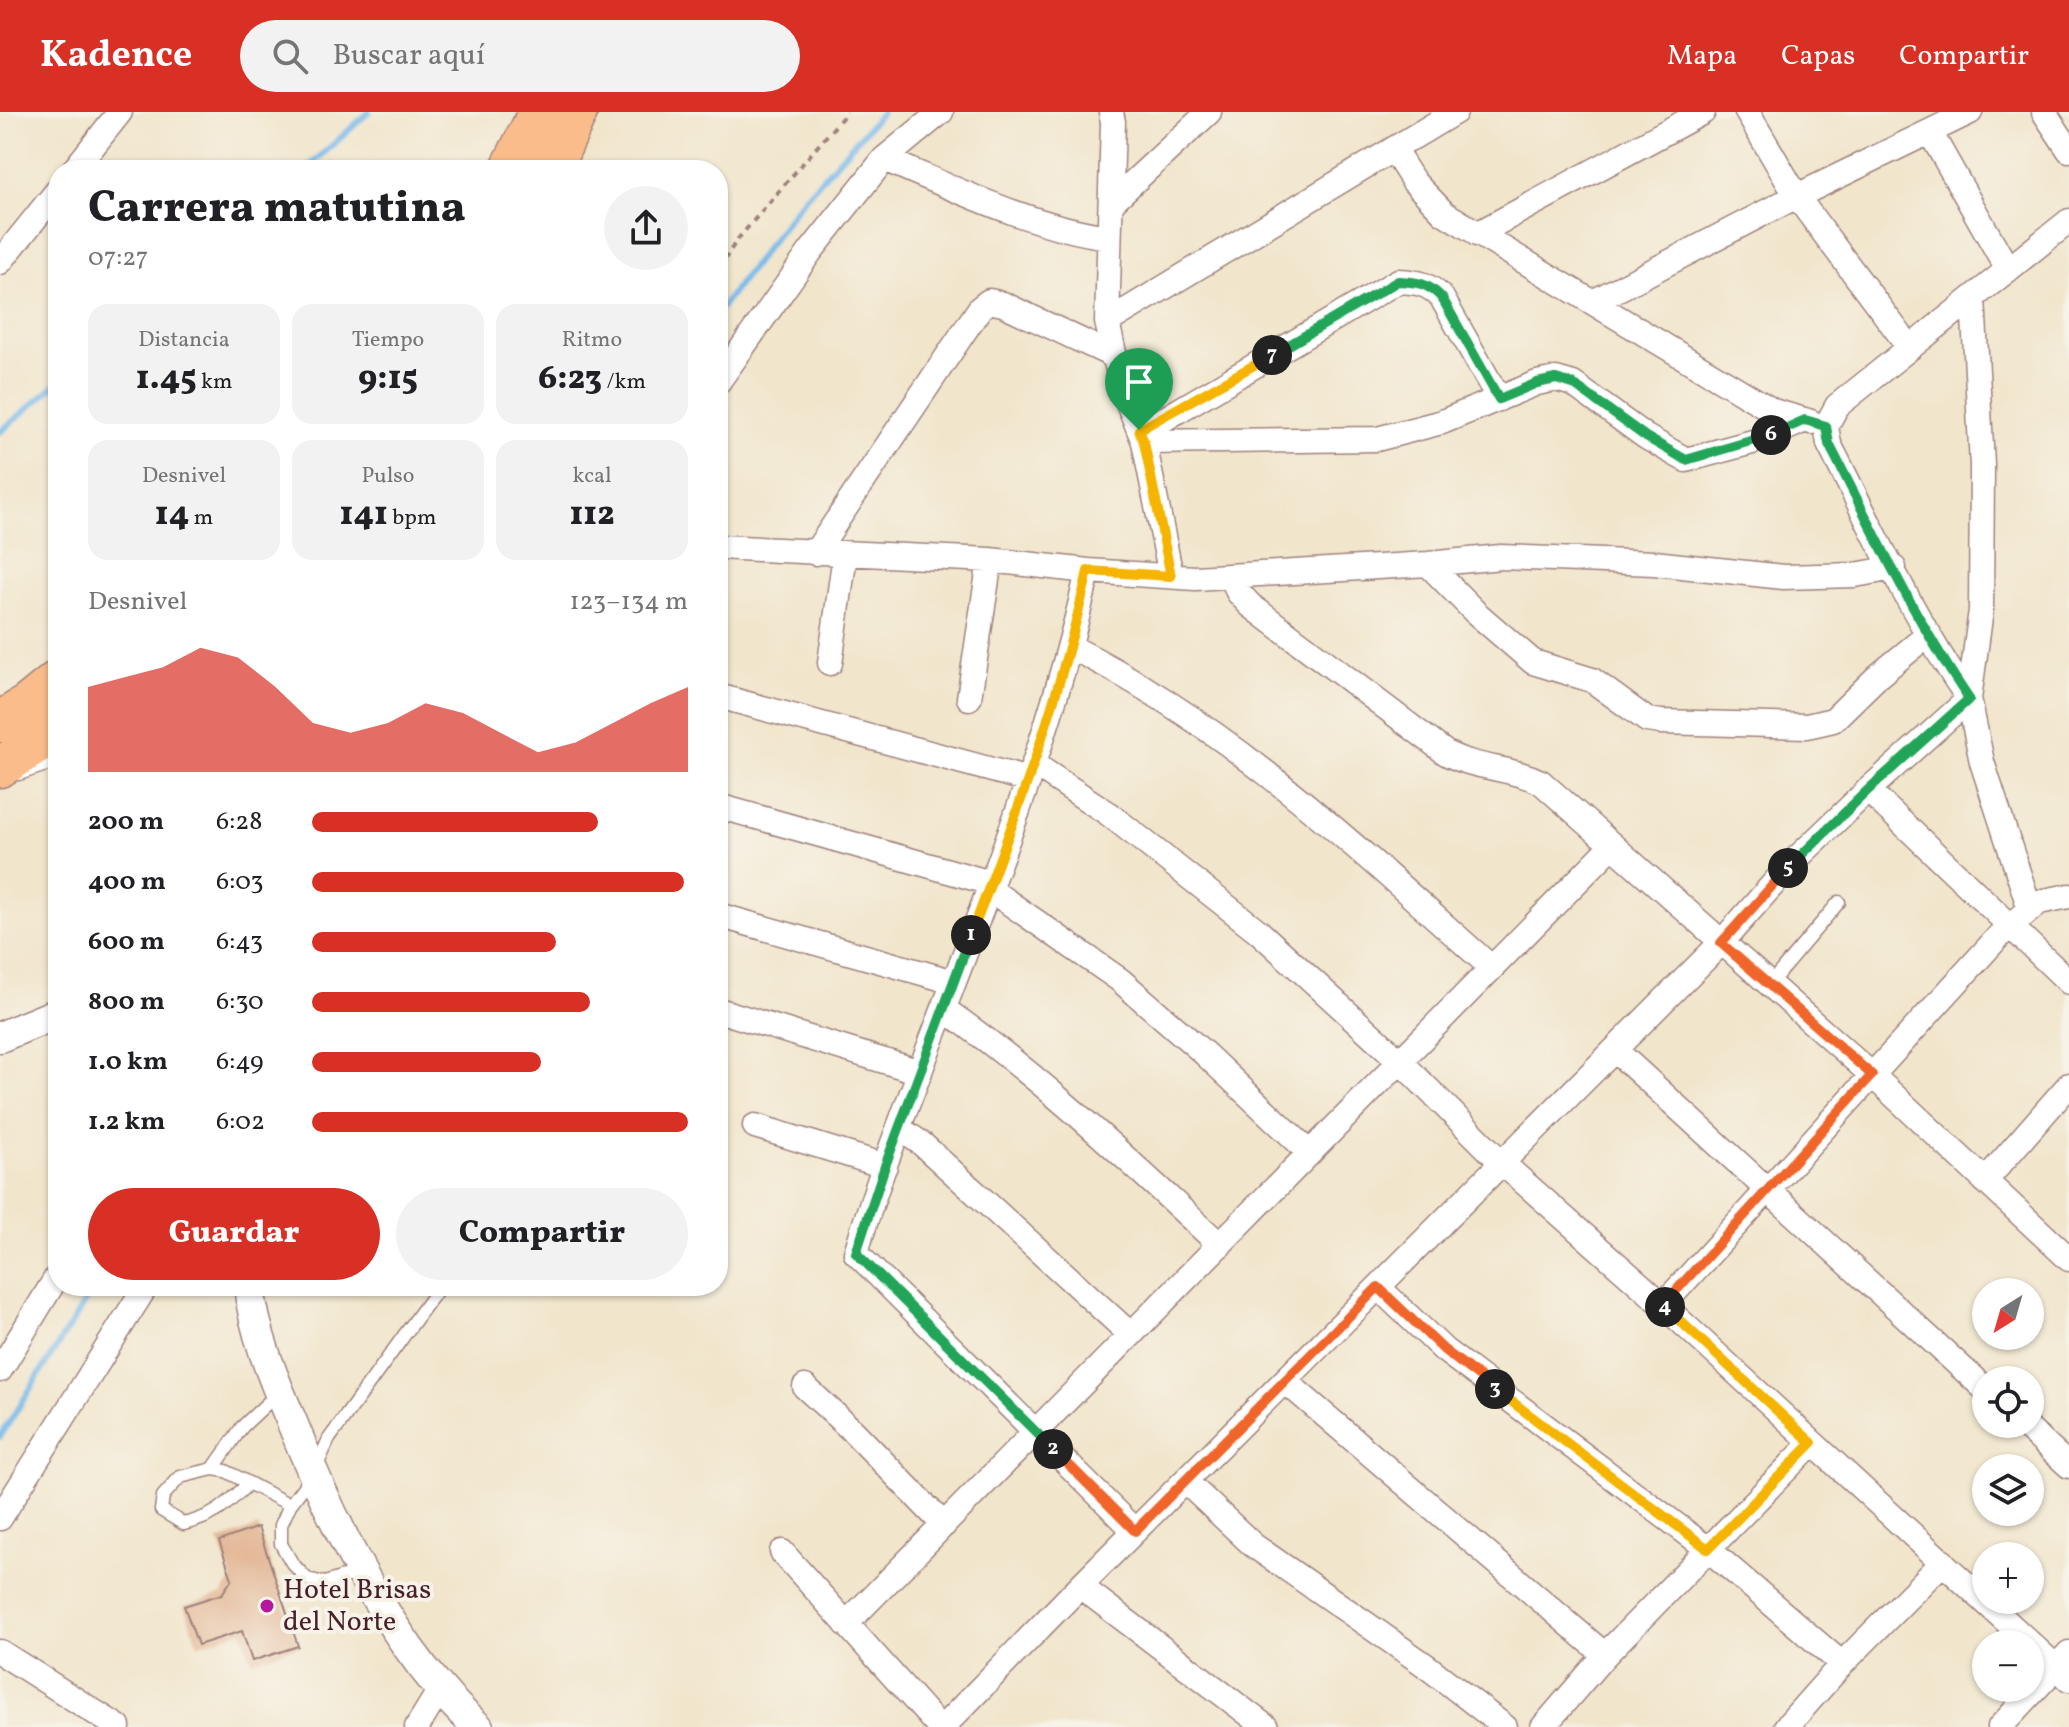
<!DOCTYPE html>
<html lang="es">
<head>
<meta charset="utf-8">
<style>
  body { margin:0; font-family:Vollkorn,serif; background:#f2f2f2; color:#202124; height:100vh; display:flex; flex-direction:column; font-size:30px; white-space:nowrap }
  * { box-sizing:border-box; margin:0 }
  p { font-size:26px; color:#757577 }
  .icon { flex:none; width:44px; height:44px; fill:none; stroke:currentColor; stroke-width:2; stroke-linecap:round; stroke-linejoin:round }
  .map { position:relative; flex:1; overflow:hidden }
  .sheet { position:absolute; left:48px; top:48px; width:680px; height:1136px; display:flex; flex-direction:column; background:#fff; border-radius:32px; box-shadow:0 2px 6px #0004 }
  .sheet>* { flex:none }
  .needle { width:52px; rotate:217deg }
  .controls { position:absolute; left:1972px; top:1166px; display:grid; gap:16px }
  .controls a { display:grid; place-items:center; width:72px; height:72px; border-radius:50%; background:#fff; box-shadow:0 2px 6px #0004; font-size:40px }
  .pin { position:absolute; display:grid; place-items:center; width:68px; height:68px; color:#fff; margin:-82px -34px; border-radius:50% 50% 50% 0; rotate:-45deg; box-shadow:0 0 8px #0007 }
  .pin .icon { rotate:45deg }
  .km { position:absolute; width:40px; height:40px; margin:-20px; border-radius:50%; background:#222; color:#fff; font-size:22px; line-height:40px; text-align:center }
  .round { display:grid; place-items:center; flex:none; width:84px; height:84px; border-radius:42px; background:#f2f2f2 }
  .overview { display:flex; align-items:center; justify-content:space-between; height:136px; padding:0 40px }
  h1 { font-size:44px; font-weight:800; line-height:60px }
  .metrics { display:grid; grid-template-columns:repeat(3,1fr); gap:12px; height:136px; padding:8px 40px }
  .metrics div { display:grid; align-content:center; border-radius:20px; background:#f2f2f2; text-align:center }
  .metrics b { font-size:34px; font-weight:800 }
  .metrics small { font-size:22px; font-weight:400 }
  .metrics p { font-size:22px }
  .chart { height:224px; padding:16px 40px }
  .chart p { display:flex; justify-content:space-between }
  .chart svg { width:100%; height:144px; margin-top:8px; fill:#d93025; opacity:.7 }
  .primary-button { display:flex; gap:16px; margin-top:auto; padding:16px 40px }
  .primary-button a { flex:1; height:92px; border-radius:48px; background:#d93025; color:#fff; font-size:32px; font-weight:800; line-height:92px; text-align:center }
  .primary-button a+a { background:#f2f2f2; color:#202124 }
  ul { padding:0 40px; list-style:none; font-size:26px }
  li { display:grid; grid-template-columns:128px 96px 1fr; align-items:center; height:60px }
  li i { height:20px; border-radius:10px; background:#d93025 }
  header { display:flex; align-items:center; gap:48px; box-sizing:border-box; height:112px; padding:0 40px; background:#d93025; color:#fff }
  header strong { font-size:38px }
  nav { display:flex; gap:44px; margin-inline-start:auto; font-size:28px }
  .search { width:560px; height:72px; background:#f2f2f2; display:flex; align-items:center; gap:20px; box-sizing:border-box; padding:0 28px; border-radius:44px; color:#757577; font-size:30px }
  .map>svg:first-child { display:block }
</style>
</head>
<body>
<header>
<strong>Kadence</strong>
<div class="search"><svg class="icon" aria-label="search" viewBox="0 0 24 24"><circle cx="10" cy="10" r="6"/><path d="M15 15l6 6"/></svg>Buscar aquí</div>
<nav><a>Mapa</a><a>Capas</a><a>Compartir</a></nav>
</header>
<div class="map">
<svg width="2069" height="1615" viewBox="0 0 2069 1615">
  <rect width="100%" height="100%" fill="#f7f3e8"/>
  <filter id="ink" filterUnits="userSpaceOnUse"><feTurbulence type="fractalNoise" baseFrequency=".0125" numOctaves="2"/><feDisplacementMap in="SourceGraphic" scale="16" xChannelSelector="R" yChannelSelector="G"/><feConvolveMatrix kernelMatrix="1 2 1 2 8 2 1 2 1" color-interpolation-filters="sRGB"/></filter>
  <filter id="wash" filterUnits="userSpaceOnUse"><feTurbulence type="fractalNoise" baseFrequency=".006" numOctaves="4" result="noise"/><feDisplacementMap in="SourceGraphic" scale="32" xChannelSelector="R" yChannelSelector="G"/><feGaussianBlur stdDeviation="1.8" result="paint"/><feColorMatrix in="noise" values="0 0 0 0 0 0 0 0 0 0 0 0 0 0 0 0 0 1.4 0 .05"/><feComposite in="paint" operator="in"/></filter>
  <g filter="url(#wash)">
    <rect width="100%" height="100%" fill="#f1e5cb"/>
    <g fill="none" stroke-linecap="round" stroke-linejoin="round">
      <path stroke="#72b7e9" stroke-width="6" d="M305,58L369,0
        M718,200L801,90L882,0
        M0,320L58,271
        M0,1325L95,1174"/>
    </g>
    <g id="blocks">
      <path fill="#e0ad89" d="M258,1415L298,1534L252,1549L242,1519L198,1533L184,1494L222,1482L232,1467L219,1429Z"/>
    </g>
  </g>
  <g filter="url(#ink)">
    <use href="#blocks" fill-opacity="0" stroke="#9e827b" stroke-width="2"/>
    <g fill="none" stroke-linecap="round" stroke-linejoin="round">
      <defs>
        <path id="service" d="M19,662L58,649
          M1769,873L1839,790
          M213,1357L242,1315L278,1281
          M248,1372C225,1394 216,1404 184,1412L161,1398L163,1384L180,1365L213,1357L226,1359L290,1393
          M360,1460L325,1471L307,1467L292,1451L281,1432V1413L290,1393L313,1362L329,1327L440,1174"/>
        <path id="minor" d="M1111,0L1113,10L1107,210L1122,276L1144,330L1171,464
          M1747,0L1797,85L1910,236
          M2044,0L2069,38
          M1930,20L2008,158
          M1393,37L1414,70L1444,101L1773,299L1811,310
          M884,47C956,77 1032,115 1109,125
          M74,58L120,0
          M1111,91L1209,0
          M1477,122L1703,0
          M0,150L58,78
          M1973,186L1982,353L1981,498L1969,587L1982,650L2030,797
          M1593,190L1789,88L1970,0
          M1107,210L1455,0
          M718,270L810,140L884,47L941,0
          M1139,318L1166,306L1398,169C1418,170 1428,171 1442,186L1499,287
          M1144,330L1377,327L1442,310L1537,271L1556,267L1573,272L1646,325L1686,348L1760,328L1805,308
          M718,435L990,448L1088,459L1195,466L1428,452L1501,445L1654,451L1783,465L1855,463L1894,456
          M815,441L980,196L989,189L1003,192L1114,244
          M1428,452L1475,500L1533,550L1592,568L1647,608L1661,610L1807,614L1833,608L1878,564L1929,522
          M1088,459C1052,623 989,778 929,935C904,1003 876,1071 856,1141L1135,1419
          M1232,465L1238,480L1250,493L1446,641C1476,657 1510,655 1541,670L1872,963L2069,1147
          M1071,535C1230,614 1360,739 1492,856
          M830,551L845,442
          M718,584L1029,668
          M969,586L990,448
          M1969,587C1914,508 1873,418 1829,332L1826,314L1837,294L2069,109
          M1035,653L1109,702L1258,819L1400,949L1502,1051L1663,1193L2069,1567
          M1868,678L2069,870
          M718,694L991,771
          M989,777L1120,868L1205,942L1310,1041
          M718,803L954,870
          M944,897C1043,966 1131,1051 1220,1133
          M718,898L920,960
          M1615,938L1986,1278
          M755,1014L885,1054
          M899,1016L922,1032L1131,1223
          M1985,1069L2069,973
          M1378,1175L1444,1238L1708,1437L1842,1552
          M1663,1193L1999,824L2039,790L2069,784
          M0,1258L58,1163
          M1285,1269L1605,1543
          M805,1275L854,1320L944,1413
          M2023,1312L2069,1354
          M1185,1369L1253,1433L1425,1553L1505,1615
          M0,1406L146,1174
          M782,1440L939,1615
          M1080,1474L1266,1615
          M846,1512L1612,734
          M0,1540L118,1615
          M417,1615L441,1576
          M943,1615L1080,1474L1721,831L1791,752L1868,678L1969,587
          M1543,1615L1605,1543L1812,1331
          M1786,1615L1842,1552L1943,1450
          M2000,1615L2069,1541"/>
        <path id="tertiary" d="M0,925L58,901
          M249,1174C254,1220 273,1266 291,1308C333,1412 393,1540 478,1615"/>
        <path id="trunk" d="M510,58L539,0
          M551,58L577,0
          M0,610L27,593L58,568
          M0,655L58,619"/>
      </defs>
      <use href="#service" stroke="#9e827b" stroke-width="15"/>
      <use href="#minor" stroke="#9e827b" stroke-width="27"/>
      <use href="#tertiary" stroke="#9e827b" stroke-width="33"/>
      <use href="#trunk" stroke="#9e827b" stroke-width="43"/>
      <path stroke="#9e827b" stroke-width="4" stroke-dasharray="6 6" stroke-linecap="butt" d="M718,158L737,128L847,0"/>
      <use href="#service" stroke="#fff" stroke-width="12"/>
      <use href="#minor" stroke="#fff" stroke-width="24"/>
      <use href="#tertiary" stroke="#fff" stroke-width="30"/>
      <use href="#trunk" stroke="#f9bc8a" stroke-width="40"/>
    </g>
  </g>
  <g fill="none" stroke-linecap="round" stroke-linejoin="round" filter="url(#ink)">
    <defs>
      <path id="split-1" d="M971,823C1017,703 1060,585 1088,459L1171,464L1144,330L1139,318"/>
      <path id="split-2" d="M971,823L885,1054L856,1141L1053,1337"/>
      <path id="split-3" d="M1053,1337L1135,1419L1378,1175L1444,1238L1495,1277"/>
      <path id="split-4" d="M1495,1277L1708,1437L1812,1331L1665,1195"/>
      <path id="split-5" d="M1665,1195L1663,1193L1872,963L1721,831L1788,756"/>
      <path id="split-6" d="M1771,323L1805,308L1826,314L1829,332C1873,418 1915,508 1969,587L1868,678L1788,756"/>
      <path id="split-7" d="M1272,243L1398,169C1418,170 1428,171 1442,186L1499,287L1537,271L1556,267L1573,272L1646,325L1686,348L1771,323"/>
      <path id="split-8" d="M1139,318L1272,243"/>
    </defs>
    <use href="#split-1" stroke="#fff" stroke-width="16"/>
    <use href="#split-2" stroke="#fff" stroke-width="16"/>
    <use href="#split-3" stroke="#fff" stroke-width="16"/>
    <use href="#split-4" stroke="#fff" stroke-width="16"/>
    <use href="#split-5" stroke="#fff" stroke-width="16"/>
    <use href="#split-6" stroke="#fff" stroke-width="16"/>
    <use href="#split-7" stroke="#fff" stroke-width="16"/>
    <use href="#split-8" stroke="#fff" stroke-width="16"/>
    <use href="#split-1" stroke="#f5b400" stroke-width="10"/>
    <use href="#split-2" stroke="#22a559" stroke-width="10"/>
    <use href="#split-3" stroke="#f0652b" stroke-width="10"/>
    <use href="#split-4" stroke="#f5b400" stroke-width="10"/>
    <use href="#split-5" stroke="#f0652b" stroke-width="10"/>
    <use href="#split-6" stroke="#22a559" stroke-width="10"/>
    <use href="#split-7" stroke="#22a559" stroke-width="10"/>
    <use href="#split-8" stroke="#f5b400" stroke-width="10"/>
  </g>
  <circle fill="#b5179e" stroke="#f7f3e8" stroke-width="3" cx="267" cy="1494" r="8"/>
  <g text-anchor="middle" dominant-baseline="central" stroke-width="8" stroke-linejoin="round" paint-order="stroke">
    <g font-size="28" fill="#4a1f2b" stroke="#f7f3e8" text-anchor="start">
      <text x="283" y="1478">Hotel Brisas<tspan x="283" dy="32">del Norte</tspan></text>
    </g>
  </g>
</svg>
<div class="controls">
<a><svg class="needle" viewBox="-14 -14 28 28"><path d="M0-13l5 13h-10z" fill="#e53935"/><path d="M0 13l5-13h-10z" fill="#757577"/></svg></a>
<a><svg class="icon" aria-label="locate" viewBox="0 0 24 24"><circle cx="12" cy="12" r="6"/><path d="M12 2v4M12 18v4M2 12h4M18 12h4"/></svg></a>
<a><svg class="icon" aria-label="layers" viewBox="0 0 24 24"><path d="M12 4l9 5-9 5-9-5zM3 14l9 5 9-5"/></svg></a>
<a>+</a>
<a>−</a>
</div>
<div class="pin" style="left:1139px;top:318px;background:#1e9e55"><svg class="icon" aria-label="arrive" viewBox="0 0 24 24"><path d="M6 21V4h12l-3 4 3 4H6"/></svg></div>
<b class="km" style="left:971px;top:823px">1</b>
<b class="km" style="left:1053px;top:1337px">2</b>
<b class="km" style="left:1495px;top:1277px">3</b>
<b class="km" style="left:1665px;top:1195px">4</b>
<b class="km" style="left:1788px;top:756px">5</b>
<b class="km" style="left:1771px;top:323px">6</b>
<b class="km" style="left:1272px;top:243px">7</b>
<section class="sheet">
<div class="overview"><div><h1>Carrera matutina</h1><p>07:27</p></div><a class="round"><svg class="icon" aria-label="share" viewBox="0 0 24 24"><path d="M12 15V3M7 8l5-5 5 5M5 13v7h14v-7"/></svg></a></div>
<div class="metrics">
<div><p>Distancia</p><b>1.45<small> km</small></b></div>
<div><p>Tiempo</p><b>9:15</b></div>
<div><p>Ritmo</p><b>6:23<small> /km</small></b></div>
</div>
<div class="metrics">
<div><p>Desnivel</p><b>14<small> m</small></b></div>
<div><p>Pulso</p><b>141<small> bpm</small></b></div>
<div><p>kcal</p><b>112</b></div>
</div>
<div class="chart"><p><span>Desnivel</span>123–134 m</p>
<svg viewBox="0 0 160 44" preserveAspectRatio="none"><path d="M0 44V18L10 15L20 12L30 6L40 9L50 18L60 29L70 32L80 29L90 23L100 26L110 32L120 38L130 35L140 29L150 23L160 18V44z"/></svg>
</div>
<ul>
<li><b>200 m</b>6:28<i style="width:76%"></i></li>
<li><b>400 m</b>6:03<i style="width:99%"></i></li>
<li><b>600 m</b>6:43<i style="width:65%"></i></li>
<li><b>800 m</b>6:30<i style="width:74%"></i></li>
<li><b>1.0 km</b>6:49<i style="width:61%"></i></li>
<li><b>1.2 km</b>6:02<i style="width:100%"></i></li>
</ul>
<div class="primary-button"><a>Guardar</a><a>Compartir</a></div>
</section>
</div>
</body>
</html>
